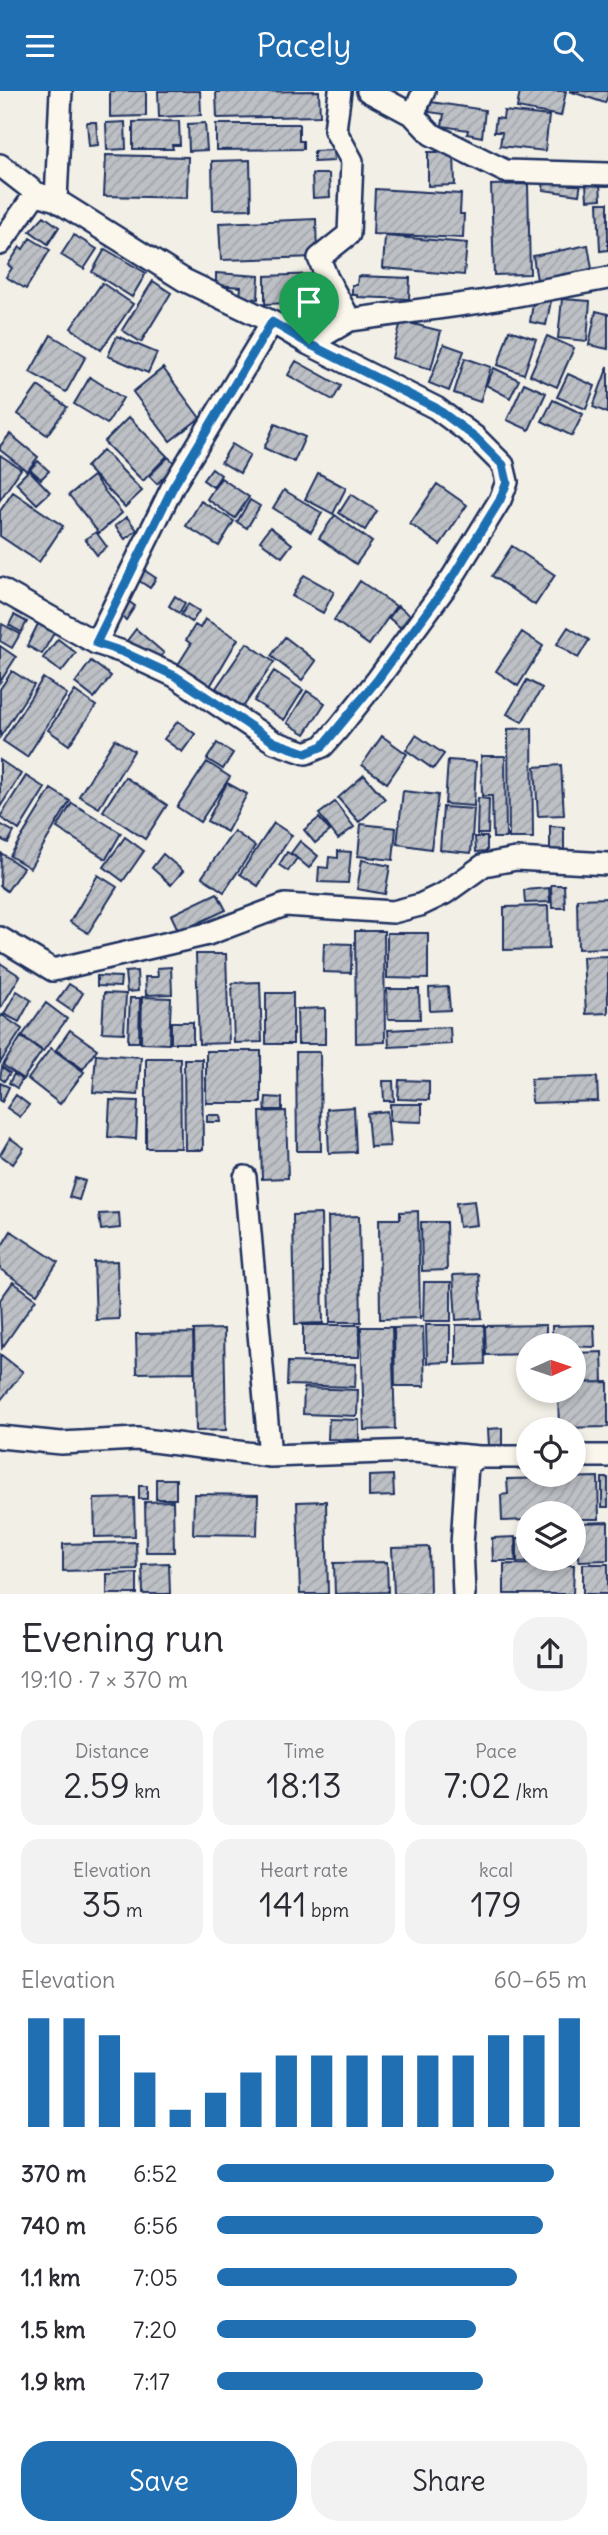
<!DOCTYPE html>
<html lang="en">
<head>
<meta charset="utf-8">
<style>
  body { margin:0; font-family:Delius,sans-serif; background:#f2f2f3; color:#2b2b33; height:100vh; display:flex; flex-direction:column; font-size:26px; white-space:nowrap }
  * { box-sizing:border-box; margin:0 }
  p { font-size:23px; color:#7c7c81 }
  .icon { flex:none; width:38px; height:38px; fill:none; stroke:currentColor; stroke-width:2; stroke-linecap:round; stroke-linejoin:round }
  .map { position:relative; height:1503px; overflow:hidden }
  .sheet { display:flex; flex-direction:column; background:#fff; flex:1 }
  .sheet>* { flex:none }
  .needle { width:46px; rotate:87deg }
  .controls { position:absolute; left:516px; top:1242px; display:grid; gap:14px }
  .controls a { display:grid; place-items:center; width:70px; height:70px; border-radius:50%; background:#fff; box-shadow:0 4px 10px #0003; font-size:35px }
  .pin { position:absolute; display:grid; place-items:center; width:60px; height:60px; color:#fff; margin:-72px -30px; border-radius:50% 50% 50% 0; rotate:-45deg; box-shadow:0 0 7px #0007 }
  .pin .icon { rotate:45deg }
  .round { display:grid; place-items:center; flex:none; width:74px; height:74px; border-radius:28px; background:#f2f2f3 }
  .overview { display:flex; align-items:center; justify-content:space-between; height:119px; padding:0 21px }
  h1 { font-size:38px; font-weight:600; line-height:52px }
  .stats { display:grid; grid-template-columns:repeat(3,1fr); gap:10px; height:119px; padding:7px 21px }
  .stats div { display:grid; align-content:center; border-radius:18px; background:#f2f2f3; text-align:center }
  .stats b { font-size:35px; font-weight:600 }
  .stats small { font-size:19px; font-weight:400 }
  .stats p { font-size:19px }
  .chart { height:196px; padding:14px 21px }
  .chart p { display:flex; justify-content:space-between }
  .chart svg { width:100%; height:126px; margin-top:7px; stroke:#1f6fb2; stroke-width:6 }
  .action { display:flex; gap:14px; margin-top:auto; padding:14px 21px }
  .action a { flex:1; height:80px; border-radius:28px; background:#1f6fb2; color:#fff; font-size:28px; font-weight:600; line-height:80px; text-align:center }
  .action a+a { background:#f2f2f3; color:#2b2b33 }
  ul { padding:0 21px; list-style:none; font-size:23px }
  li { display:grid; grid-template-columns:112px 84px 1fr; align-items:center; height:52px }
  li i { height:18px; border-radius:9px; background:#1f6fb2 }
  header { display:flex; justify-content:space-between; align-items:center; height:91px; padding:0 21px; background:#1f6fb2; color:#fff; font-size:32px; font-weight:600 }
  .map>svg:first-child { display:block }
</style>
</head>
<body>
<header><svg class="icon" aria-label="menu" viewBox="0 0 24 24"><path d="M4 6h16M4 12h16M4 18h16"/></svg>Pacely<svg class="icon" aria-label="search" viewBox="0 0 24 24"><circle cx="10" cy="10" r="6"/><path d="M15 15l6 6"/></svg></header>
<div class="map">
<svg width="608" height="1503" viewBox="0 0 608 1503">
  <defs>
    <pattern id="building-hatch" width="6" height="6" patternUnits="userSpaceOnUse" patternTransform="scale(1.75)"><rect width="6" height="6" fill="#bdc0c4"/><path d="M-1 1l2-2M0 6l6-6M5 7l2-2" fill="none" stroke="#a2a5ab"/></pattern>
  </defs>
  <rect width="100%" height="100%" fill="#f2efe6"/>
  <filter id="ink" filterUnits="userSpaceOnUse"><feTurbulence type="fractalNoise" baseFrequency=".0143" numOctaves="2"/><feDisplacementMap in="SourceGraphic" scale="14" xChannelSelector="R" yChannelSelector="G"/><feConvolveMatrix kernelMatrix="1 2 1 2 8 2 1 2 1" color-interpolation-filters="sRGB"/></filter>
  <g filter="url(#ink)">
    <path fill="url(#building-hatch)" stroke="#1b2f5e" stroke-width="2" d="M110,0H146V25L110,26Z
      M158,0H200L201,24L159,26Z
      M319,0L320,25L217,27L216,1Z
      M520,0H566L561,25L517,17Z
      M569,0H608V4L605,12Z
      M431,11L485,19L482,46L467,43L468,39L442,35L444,23L429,21Z
      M504,20L549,25L545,60L500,55L502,41H494L496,27L503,28Z
      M179,30L180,54H172L173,58H133V31Z
      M87,31H96L98,54L89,55Z
      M125,31L126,58L107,59L106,32Z
      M205,32L207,59L189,60L188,33Z
      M216,33H299V50H303V58L216,59Z
      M333,59L334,70L314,71V60Z
      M428,61H454L455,94L428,95Z
      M106,64L188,66L187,107L104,105Z
      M250,69L251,118L213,119L212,70Z
      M312,83H329L330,106L313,107Z
      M544,86L581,91L579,104L543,99Z
      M528,93L530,183L494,184L491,94Z
      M586,93H600L601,108L587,109Z
      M375,98L461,103L460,123H464L463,147L373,143Z
      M598,112H608V159L600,160Z
      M44,125L59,136L48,153L30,140Z
      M316,128L317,166L221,169L219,132Z
      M74,144L97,158L84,178L61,164Z
      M385,145L467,152L464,184L383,177Z
      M30,147L50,159L26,198L6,186L12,177L8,174L20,156L23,158Z
      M588,154L592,178L537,189L533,165Z
      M105,158L146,182L132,206L92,181Z
      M216,182L259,185L258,208L240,206L241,196L216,194Z
      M316,183L317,211L265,213V185Z
      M358,185L410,187L409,208L357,206V204H352V194H357Z
      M153,190L171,202L141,251L122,239Z
      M102,192L133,213L101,259L71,237Z
      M534,207L551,210L546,234L530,231Z
      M562,208L590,210L587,250L558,247Z
      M596,220L608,223V258L589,254Z
      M401,230L441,240L431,278L392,267Z
      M509,239L536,248L524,283L498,274Z
      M51,244L86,265L66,301L30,281Z
      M117,245L157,262L148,282L108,265Z
      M547,245L574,257L557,296L530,284Z
      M444,253L464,260L449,300L429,292Z
      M465,267L491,276L480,311L454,302Z
      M296,270L341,295L333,309L288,284Z
      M608,275V322L593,316Z
      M163,277L200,327L170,350L133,301Z
      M494,277L519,289L510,307L486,294Z
      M568,283L595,295L586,318L557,306Z
      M90,286L123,307L107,333L74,313Z
      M524,292L546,302L529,339L507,329Z
      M38,295L67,316L47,344L18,323Z
      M553,309L583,323L572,345L542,330Z
      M129,326L167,365L143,390L104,351Z
      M275,333L305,346L294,371L264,357Z
      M10,343L38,366L27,380L0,359V355Z
      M232,353L250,364L240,382L221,371Z
      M103,359L142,400L125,416L86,376Z
      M0,364L21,378L0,409Z
      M168,366L176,373L157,393L149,385Z
      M38,370L49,380L41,388L30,378Z
      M212,377L221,384L213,396L203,389Z
      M29,379L50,401L37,413L16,392Z
      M318,382L346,397L333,423L305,408Z
      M93,385L122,422L99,442L69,404Z
      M221,387L249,406L235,427L207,408Z
      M437,393L467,414L440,454L410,433Z
      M284,399L322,422L311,441L273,417Z
      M13,401L63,435L39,471L0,445V420Z
      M351,403L377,420L365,439L339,422Z
      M250,409L260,415L247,437L237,431Z
      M201,410L234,430L219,455L186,435Z
      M335,424L372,451L356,473L319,447Z
      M127,426L137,439L125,448L115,435Z
      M270,436L292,453L282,466L260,450Z
      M96,441L107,456L97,464L85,448Z
      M512,455L555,484L535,514L492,485Z
      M144,479L156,487L150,497L138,489Z
      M304,484L334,501L323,522L292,505Z
      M360,490L396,515L369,554L334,529Z
      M175,505L185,512L179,522L169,515Z
      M124,507L135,515L126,529L114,521Z
      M188,513L199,520L192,531L181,524Z
      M398,515L411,525L402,538L389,527Z
      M14,524L27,531L21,541L9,534Z
      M205,528L238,548L209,597L176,577L191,553L186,549L195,534L200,537Z
      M2,533L20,543L12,557L0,550Z
      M38,533L54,542L42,563L27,555Z
      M568,536L589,549L578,567L557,553Z
      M136,538L164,562L154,574L126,551Z
      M522,541L543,555L518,595L496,580Z
      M285,546L316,570L302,589L271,565Z
      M58,548L76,562L61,581L43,567Z
      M247,552L274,571L243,616L216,597Z
      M0,555L16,566L0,591Z
      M91,570L111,585L94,607L75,592Z
      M12,580L34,594L0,646V598Z
      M274,580L303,599L284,629L254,610Z
      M43,587L67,603L27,666L3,650Z
      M527,589L542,597L522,631L507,623Z
      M75,600L96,615L69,654L48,639Z
      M307,600L325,612L305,643L287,632Z
      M178,630L195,643L182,661L164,648Z
      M532,637L533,747H509L508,638Z
      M416,644L444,663L433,678L406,659Z
      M382,645L407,663L387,692L362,674Z
      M115,648L134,660L99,717L79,705Z
      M217,652L233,662L223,678L207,668Z
      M481,665H505L506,747H493L492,705H482Z
      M0,669L21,683L0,716Z
      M448,669L476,671L474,715L445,713Z
      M207,671L230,686L200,731L177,716Z
      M561,674L564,724L538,725L535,676Z
      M364,684L385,708L359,731L338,707Z
      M26,685L45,697L19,739L0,726Z
      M125,686L167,714L145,748L103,720Z
      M227,692L247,703L227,741L207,730Z
      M51,698L70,710L30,777L10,765Z
      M403,700L438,704L431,758L397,753Z
      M478,707L489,708L488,743H477Z
      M335,711L354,736L338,748L319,723Z
      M72,712L121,742L106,768L57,737Z
      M443,716L474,718L471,762L440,759Z
      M319,727L330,740L315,752L304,739Z
      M274,732L292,744L258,795L240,783Z
      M0,733L14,741L8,752L0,748Z
      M361,733L396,737L393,769L358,765Z
      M550,735L564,736V762H550Z
      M234,740L255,755L224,801L202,786Z
      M125,746L144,760L123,790L104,776Z
      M475,746H487V760L476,761Z
      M300,750L318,765L309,777L291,762Z
      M338,760L351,761L348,792L318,791L319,776L328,777L329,766L338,767Z
      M287,761L297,767L288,780L279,774Z
      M1,762L23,777L7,800L0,795Z
      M163,763L183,780L171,794L152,777Z
      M362,769L390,775L385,803L357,798Z
      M98,784L117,796L88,842L70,831Z
      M551,794H564L565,817H552Z
      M549,797L550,811L525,812L524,799Z
      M217,802L226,819L179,841L171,824Z
      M608,807V857L578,858L577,808Z
      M548,815L549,858L504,859V816Z
      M355,840H384L385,951L356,952Z
      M387,842H428V888L387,887Z
      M324,852L352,853L351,882L323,881Z
      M196,863H226L229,952L199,953Z
      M608,865V922L586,923L583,866Z
      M0,872L20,885L0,918Z
      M171,876L172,903L146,904L145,886H158L157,877Z
      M137,880L138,900L127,901L125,881Z
      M97,885L121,886L120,896L97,895Z
      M260,891L262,951L234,952L232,892Z
      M69,893L83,902L72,920L57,910Z
      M448,896L450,919L430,920L429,897Z
      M387,898H419L420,928H388Z
      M17,900L31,909L19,931L4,923Z
      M104,902L126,903L124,942L102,941Z
      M266,902H293V953H266Z
      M142,906L171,907L169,953L141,952Z
      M130,907H140L139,951H128Z
      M46,912L67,928L43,960L22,945Z
      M325,917V953H298L297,918Z
      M2,924L22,938L0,972V927Z
      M171,931H193V952H171Z
      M450,936L451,953L389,956L388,939Z
      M70,939L97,958L83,978L56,959Z
      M21,946L42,960L23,988L3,974Z
      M51,957L84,981L60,1013L28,988Z
      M206,960H261V1012H206Z
      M296,961H320L321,1060H297Z
      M96,963L141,966L138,1004L93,1001Z
      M146,967H180L181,1057H146Z
      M184,968H202L203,1059H185Z
      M2,976L10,982L4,990L0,987Z
      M14,983L22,989L17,997L9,992Z
      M597,986L598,1010L532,1012L531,988Z
      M399,989L429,990V1009L398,1008Z
      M383,990H393L394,1010H384Z
      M0,992L9,996L2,1011L0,1010Z
      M16,1004L29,1014L20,1026L7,1017Z
      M266,1006L282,1007V1019H265Z
      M110,1009L138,1010L136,1048L108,1046Z
      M390,1013H422V1031L390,1030Z
      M354,1016L356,1061L329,1062L327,1018Z
      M286,1020L288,1087L262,1088L260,1021Z
      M387,1020L390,1055L370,1056L367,1022Z
      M207,1024H220L221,1031H207Z
      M10,1047L24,1057L13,1073L0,1064Z
      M75,1087L85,1090L79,1109L69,1106Z
      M474,1110L477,1134L459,1136L456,1112Z
      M418,1120L420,1227L380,1228L379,1128H400V1121Z
      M119,1122L120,1137L101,1139L99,1123Z
      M321,1123L323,1232L295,1233L293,1124Z
      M359,1125L361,1231H330L328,1126Z
      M421,1131H446L447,1179L422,1180Z
      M11,1140L58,1171L37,1203L0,1178V1158Z
      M117,1170L119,1228L96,1229L94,1171Z
      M479,1183L482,1227L456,1229L453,1184Z
      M13,1191L36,1208L2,1257L0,1209Z
      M424,1191H451V1230H423Z
      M303,1234H360L359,1266H303Z
      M426,1234H450V1271L427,1272Z
      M456,1234H484L485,1273L456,1274Z
      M546,1234V1255H528V1263L486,1264L485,1235Z
      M594,1234L595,1256L552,1255V1235Z
      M361,1236H392L395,1338L364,1339Z
      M423,1236L425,1295H395L394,1237Z
      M224,1238L226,1339L196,1340L194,1239Z
      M193,1242L194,1281L137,1282L136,1243Z
      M602,1261L603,1291L574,1292V1262Z
      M0,1263L23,1281L0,1310Z
      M288,1271L356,1273L355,1296L287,1294Z
      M608,1291V1336L559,1337L558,1300H574V1292Z
      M304,1297L358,1299L357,1325L303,1323Z
      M329,1328L359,1329V1349L328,1348Z
      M502,1337V1354L489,1355L488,1338Z
      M393,1384L394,1405L369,1406V1385Z
      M598,1386L599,1428H574V1423H528V1429L502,1430L501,1404L508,1403L507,1388Z
      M602,1387H608V1416H602Z
      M156,1388H176V1408H156Z
      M139,1395H147V1408H139Z
      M194,1403L258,1404L257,1444L193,1443Z
      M134,1407L135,1445L95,1446L94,1408Z
      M173,1410L174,1461H146L145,1411Z
      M326,1410L328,1503H300L297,1411Z
      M608,1431V1469L579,1470L578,1432Z
      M515,1446L516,1470H493L492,1447Z
      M517,1447H528V1468H565V1470L517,1471Z
      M136,1451L137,1478L63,1480V1453Z
      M429,1456L430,1503H394L392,1457Z
      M387,1471L388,1501L335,1503L334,1472Z
      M169,1472L170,1503H143L142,1473Z
      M504,1473L574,1474L573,1503H504Z
      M583,1473H608V1503H583Z
      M137,1482V1503H107V1483Z"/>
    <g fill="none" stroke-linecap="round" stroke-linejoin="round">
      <defs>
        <path id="minor" d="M340,0L335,39L352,70L349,143L319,167L327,187L350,229
          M368,0L413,24L431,43L505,80L608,83
          M413,24L424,0
          M0,74L36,102L56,109L184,189L272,231L309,253L436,317L475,346L503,374L507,391L500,409L452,487L378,588L338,638L323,655L306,662L274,651L175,585L123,561L96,552L0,498
          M56,109L61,0
          M0,153L36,102
          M309,253L350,229L480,211L608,187
          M96,552L173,395L272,231
          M0,847L53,879L208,843L285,814L393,821L420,814L445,802L484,774L516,768L608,773
          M245,1086L270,1365
          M0,1346L61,1352L137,1348L270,1365L413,1360L479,1366H528
          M574,1365H608
          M464,1503L462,1455L467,1373L479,1366"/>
      </defs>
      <use href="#minor" stroke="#1b2f5e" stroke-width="26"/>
      <use href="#minor" stroke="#fbf7ec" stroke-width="21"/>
    </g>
  </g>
  <g fill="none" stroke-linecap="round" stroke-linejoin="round" filter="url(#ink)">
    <defs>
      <path id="route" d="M272,231L309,253L436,317L475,346L503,374L507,391L500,409L452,487L378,588L323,655L306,662L274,651L175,585L123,561L96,552L173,396Z"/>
    </defs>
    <use href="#route" stroke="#fff" stroke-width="14"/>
    <use href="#route" stroke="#1f6fb2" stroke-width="9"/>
  </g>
</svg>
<div class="controls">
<a><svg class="needle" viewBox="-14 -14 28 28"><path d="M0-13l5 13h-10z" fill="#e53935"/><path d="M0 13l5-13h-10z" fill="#7c7c81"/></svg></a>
<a><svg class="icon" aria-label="locate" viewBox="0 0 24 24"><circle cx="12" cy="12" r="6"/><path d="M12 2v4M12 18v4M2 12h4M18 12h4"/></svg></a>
<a><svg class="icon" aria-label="layers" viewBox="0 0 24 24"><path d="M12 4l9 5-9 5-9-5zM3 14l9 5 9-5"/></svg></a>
</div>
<div class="pin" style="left:309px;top:253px;background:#1e9e55"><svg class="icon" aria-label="arrive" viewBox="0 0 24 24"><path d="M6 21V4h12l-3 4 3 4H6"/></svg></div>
</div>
<section class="sheet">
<div class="overview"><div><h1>Evening run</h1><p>19:10 · 7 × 370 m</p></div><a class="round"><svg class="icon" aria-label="share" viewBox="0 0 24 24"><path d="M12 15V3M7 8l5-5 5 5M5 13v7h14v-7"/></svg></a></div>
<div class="stats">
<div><p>Distance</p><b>2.59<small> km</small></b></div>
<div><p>Time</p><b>18:13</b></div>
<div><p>Pace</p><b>7:02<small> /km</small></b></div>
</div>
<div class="stats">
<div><p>Elevation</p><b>35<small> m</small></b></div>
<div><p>Heart rate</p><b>141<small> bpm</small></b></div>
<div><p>kcal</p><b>179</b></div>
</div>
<div class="chart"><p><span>Elevation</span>60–65 m</p>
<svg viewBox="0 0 160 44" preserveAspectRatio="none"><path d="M5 44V6M15 44V6M25 44V12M35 44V25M45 44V38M55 44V32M65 44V25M75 44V19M85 44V19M95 44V19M105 44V19M115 44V19M125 44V19M135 44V12M145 44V12M155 44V6"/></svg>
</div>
<ul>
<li><b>370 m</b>6:52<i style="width:91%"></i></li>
<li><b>740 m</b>6:56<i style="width:88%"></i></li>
<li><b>1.1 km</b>7:05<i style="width:81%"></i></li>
<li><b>1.5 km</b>7:20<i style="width:70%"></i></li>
<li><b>1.9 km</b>7:17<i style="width:72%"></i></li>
</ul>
<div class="action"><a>Save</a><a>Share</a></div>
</section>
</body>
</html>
